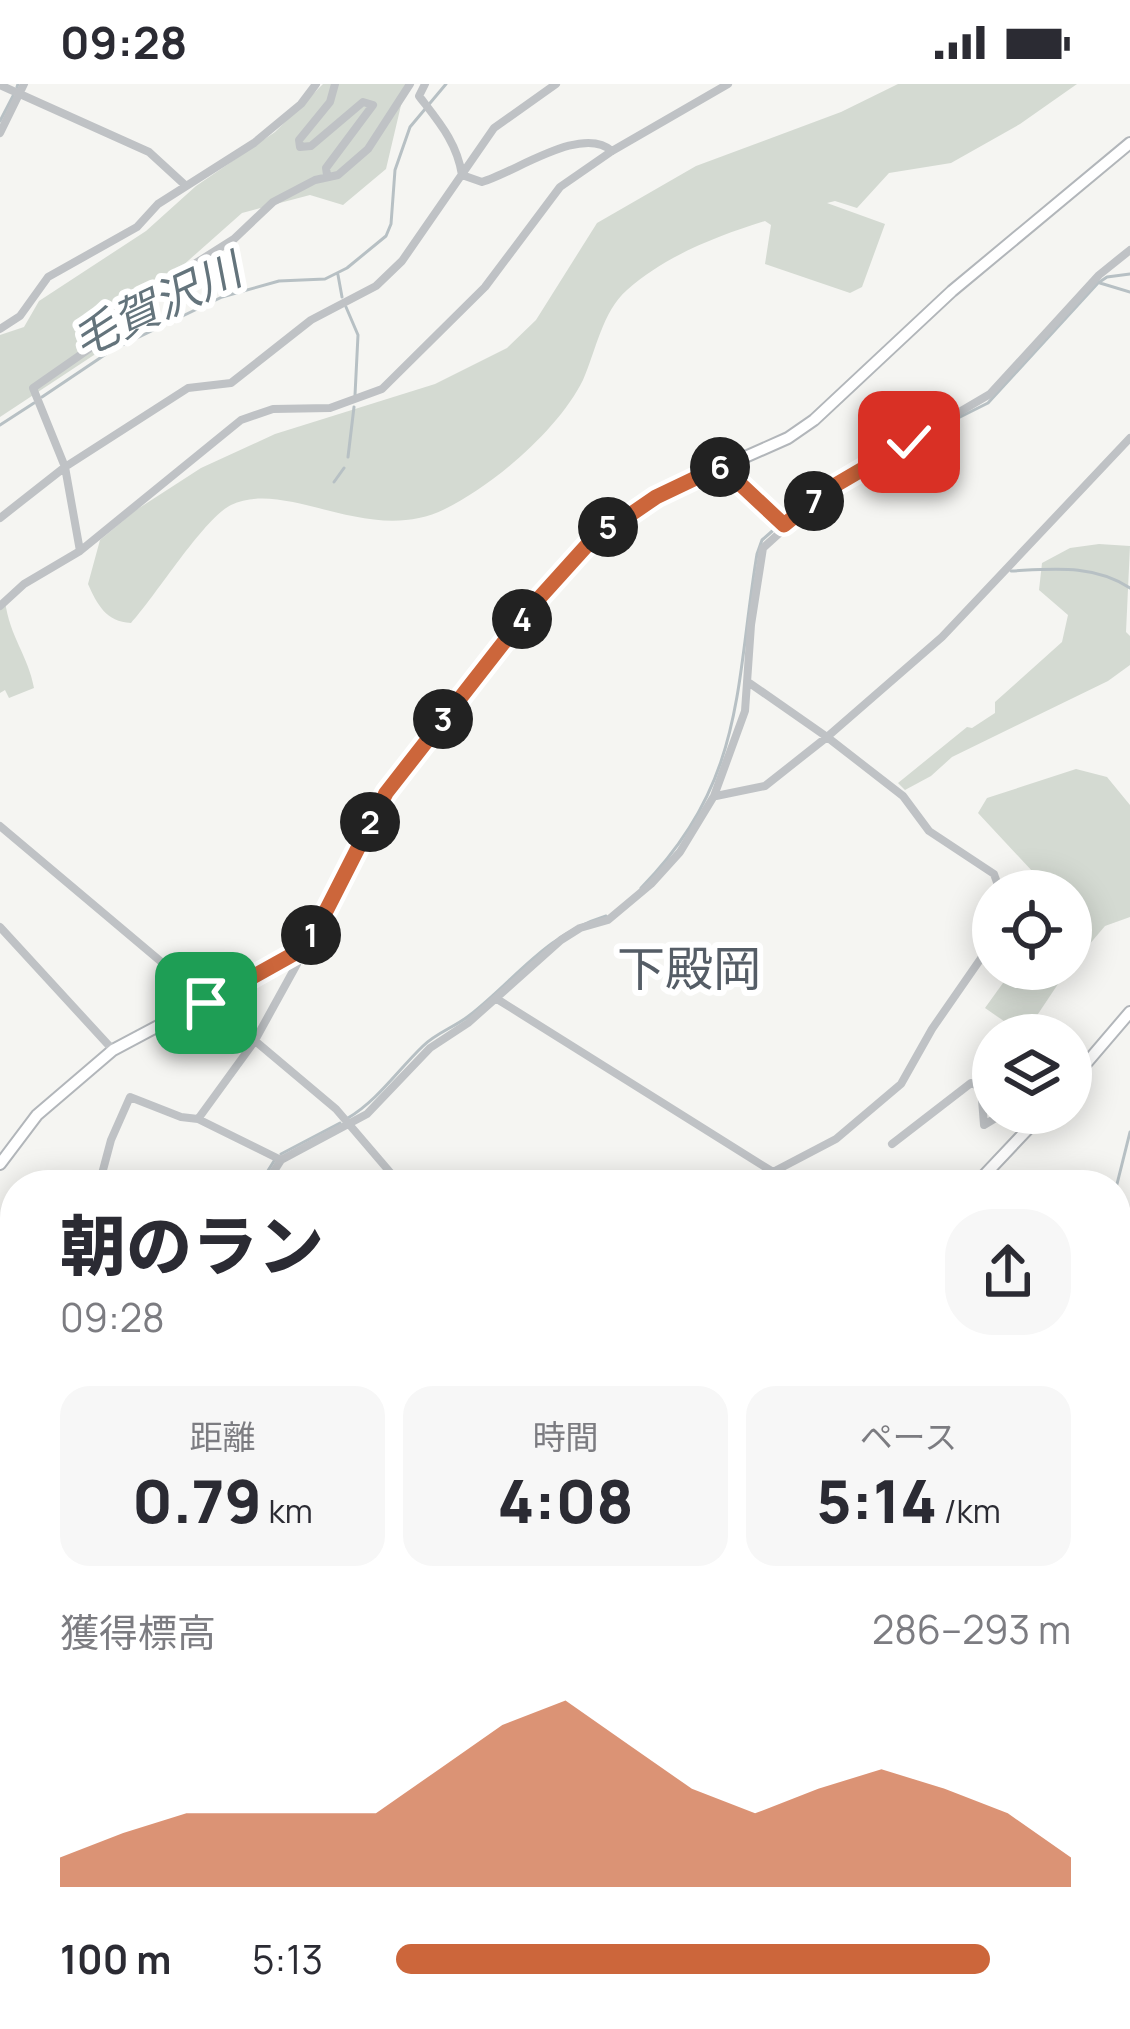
<!DOCTYPE html>
<html lang="ja">
<head>
<meta charset="utf-8">
<style>
  body { margin:0; font-family:Manrope,"Noto Sans JP",sans-serif; background:#f7f7f7; color:#2b2b33; height:100vh; display:flex; flex-direction:column; font-size:45px; white-space:nowrap }
  * { box-sizing:border-box; margin:0 }
  p { font-size:39px; color:#7c7c81 }
  .icon { flex:none; width:66px; height:66px; fill:none; stroke:currentColor; stroke-width:2; stroke-linecap:round; stroke-linejoin:round }
  .map { position:relative; flex:1; overflow:hidden }
  .sheet { position:absolute; left:0px; top:1086px; width:1131px; height:861px; display:flex; flex-direction:column; background:#fff; border-radius:48px 48px 0 0; box-shadow:0 6px 30px #0003 }
  .sheet>* { flex:none }
  .controls { position:absolute; left:972px; top:786px; display:grid; gap:24px }
  .controls a { display:grid; place-items:center; width:120px; height:120px; border-radius:50%; background:#fff; box-shadow:0 6px 30px #0003; font-size:60px }
  .pin { position:absolute; display:grid; place-items:center; width:102px; height:102px; color:#fff; margin:-51px; border-radius:24px; box-shadow:0 6px 18px #0006 }
  .km { position:absolute; width:60px; height:60px; margin:-30px; border-radius:50%; background:#222; color:#fff; font-size:33px; line-height:60px; text-align:center }
  .round { display:grid; place-items:center; flex:none; width:126px; height:126px; border-radius:48px; background:#f7f7f7 }
  .overview { display:flex; align-items:center; justify-content:space-between; height:204px; padding:0 60px }
  h1 { font-size:66px; font-weight:800; line-height:90px }
  .metrics { display:grid; grid-template-columns:repeat(3,1fr); gap:18px; height:204px; padding:12px 60px }
  .metrics div { display:grid; align-content:center; border-radius:30px; background:#f7f7f7; text-align:center }
  .metrics b { font-size:60px; font-weight:800 }
  .metrics small { font-size:33px; font-weight:400 }
  .metrics p { font-size:33px }
  .chart { height:336px; padding:24px 60px }
  .chart p { display:flex; justify-content:space-between }
  .chart svg { width:100%; height:216px; margin-top:12px; fill:#cc663b; opacity:.7 }
  ul { padding:0 60px; list-style:none; font-size:39px }
  li { display:grid; grid-template-columns:192px 144px 1fr; align-items:center; height:90px }
  li i { height:30px; border-radius:15px; background:#cc663b }
  .status { display:flex; justify-content:space-between; align-items:center; height:84px; padding:0 60px; background:#fff; direction:ltr }
  .status svg { height:33px; fill:currentColor }
  .map>svg:first-child { display:block }
</style>
</head>
<body>
<div class="status"><b>09:28</b><svg viewBox="0 0 49 12"><path d="M0 12V9h3v3zM5 12V6h3v6zM10 12V3h3v9zM15 12V0h3v12zM26 1h20v11H26zM47 4h2v5h-2z"/></svg></div>
<div class="map">
<svg width="1130" height="1945" viewBox="0 0 1130 1945">
  <rect width="100%" height="100%" fill="#f5f5f2"/>
  <path fill="#d4dad2" d="M323,0H406L386,85L343,121L310,111L242,129L145,215L94,271L0,333V251L24,243L39,217L146,147L196,102L275,48Z
    M898,0H1077L1020,40L951,79L889,89L857,124L835,117L827,119L885,140L862,203L850,209L765,180L771,141L765,137C717,152 665,172 627,206C602,228 596,267 583,296C559,345 494,401 445,425C369,463 287,394 231,421C204,434 155,513 131,539C106,538 97,520 88,500L100,456L136,426L201,384L275,350L435,300L507,264L536,236L597,139L696,82L841,28Z
    M1099,460L1130,462L1126,548L1130,552V581L1108,597L952,673L931,692L905,706L898,699L967,643L972,644L995,629V618L1062,558L1068,531L1039,506L1042,479L1070,464Z
    M5,517C10,554 28,571 34,604L9,614L5,606L0,609V522Z
    M1076,685L1107,693L1130,721V833L1105,842L1071,882V807H1021L1033,788L978,729L987,714Z
    M1013,885H1068L1024,951L985,924Z
    M1130,1148V1433L1121,1425L1116,1411V1151Z
    M1130,1569V1654L1116,1668V1609Z"/>
  <g fill="none" stroke-linecap="round" stroke-linejoin="round">
    <path stroke="#b7c0c4" stroke-width="3" d="M17,3L18,0
      M0,37L13,12
      M338,191L342,213
      M1100,199L1130,208
      M346,223L358,251L355,311
      M42,313L112,266L222,213L279,197L325,195L347,184L386,152L391,140L395,86L410,43L446,0
      M0,341L34,319
      M930,348L988,319L1098,199L1107,193L1130,190
      M348,373L354,323
      M334,398L344,384
      M827,402L922,345
      M785,435L820,408
      M1011,487C1053,485 1093,480 1130,504
      M641,804C745,699 735,603 757,470L762,456L778,442
      M348,1034C378,1016 397,987 423,962C436,949 455,943 470,931C518,893 545,851 606,832
      M281,1070L340,1039
      M259,1101L274,1077
      M1116,1104L1130,1048
      M0,1317L15,1292
      M580,1932V1945
      M26,1945L30,1932"/>
    <defs>
      <path id="secondary" d="M1071,997L1130,928
        M0,1080L37,1031L113,966L299,867L327,825L385,708L533,521L589,459L655,413L788,354L814,336L952,207L1130,59
        M975,1101L1043,1029
        M0,1811L15,1823
        M98,1932L104,1945"/>
    </defs>
    <use href="#secondary" stroke="#b2b6ba" stroke-width="14"/>
    <path stroke="#bfc2c5" stroke-width="8" d="M410,0L368,65L338,91L315,96L273,118L234,155L188,184L132,235L33,304L65,383L80,467L241,336L273,325L330,324L382,305L485,203L560,103L612,67L728,0
      M425,0L419,12C438,37 457,58 462,91
      M0,1L149,68L185,101
      M0,49L24,0
      M327,91L326,84L373,21L363,18L311,62L300,63L299,56L330,18L335,0
      M462,91L482,98C516,88 582,40 612,67
      M0,245L20,232L48,193L137,143L158,120L254,59L301,20L316,0
      M721,382L784,441
      M0,434L65,383L188,304L231,299L311,236L376,202L402,177L494,44L556,0
      M0,522L24,500L80,467
      M748,598L827,653L903,712L929,747L994,790L1000,807
      M716,712L765,702L827,653L942,553L1130,354
      M0,742L336,1025L401,1101
      M0,843L113,966
      M497,915L773,1088
      M198,1035L254,958L297,880L299,868
      M892,1060L971,999L981,1003L984,1041L1004,1029
      M99,1101L111,1056L130,1013L181,1033L198,1035L281,1076
      M265,1101L281,1076L367,1030L430,964L468,939L561,856L580,844L608,836L651,800L680,768L714,712L745,627L751,541L763,464L827,406L990,310L1099,191L1130,166
      M760,1101L773,1088L836,1055L901,1000L932,945L993,857
      M0,1243L15,1255
      M0,1308L15,1285
      M0,1434L15,1440
      M0,1561L15,1556
      M0,1787L15,1782
      M1116,1793L1130,1781
      M0,1911H15
      M701,1932L721,1945
      M1034,1932L1044,1945
      M13,1945L18,1932
      M431,1945L455,1932
      M766,1945L776,1932
      M1052,1945L1053,1932"/>
    <use href="#secondary" stroke="#fff" stroke-width="10"/>
  </g>
  <g fill="none" stroke-linecap="round" stroke-linejoin="round">
    <defs>
      <path id="route" d="M206,919L299,867L327,825L386,709L533,521L589,459L656,413L721,382L784,441L827,406L909,358"/>
    </defs>
    <use href="#route" stroke="#fff" stroke-width="24"/>
    <use href="#route" stroke="#cc663b" stroke-width="15"/>
  </g>
  <g text-anchor="middle" dominant-baseline="central" stroke-width="12" stroke-linejoin="round" paint-order="stroke">
    <g font-size="45" font-style="italic" fill="#64747c" stroke="#fff">
      <text transform="translate(156 220) rotate(-25)">毛賀沢川</text>
    </g>
    <g font-size="48" fill="#555d66" stroke="#fff">
      <text x="689" y="883">下殿岡</text>
    </g>
  </g>
</svg>
<div class="controls">
<a><svg class="icon" aria-label="locate" viewBox="0 0 24 24"><circle cx="12" cy="12" r="6"/><path d="M12 2v4M12 18v4M2 12h4M18 12h4"/></svg></a>
<a><svg class="icon" aria-label="layers" viewBox="0 0 24 24"><path d="M12 4l9 5-9 5-9-5zM3 14l9 5 9-5"/></svg></a>
</div>
<div class="pin" style="left:206px;top:919px;background:#1e9e55"><svg class="icon" aria-label="arrive" viewBox="0 0 24 24"><path d="M6 21V4h12l-3 4 3 4H6"/></svg></div>
<div class="pin" style="left:909px;top:358px;background:#d93025"><svg class="icon" aria-label="check" viewBox="0 0 24 24"><path d="M5 12l5 5 9-10"/></svg></div>
<b class="km" style="left:311px;top:851px">1</b>
<b class="km" style="left:370px;top:738px">2</b>
<b class="km" style="left:443px;top:635px">3</b>
<b class="km" style="left:522px;top:535px">4</b>
<b class="km" style="left:608px;top:443px">5</b>
<b class="km" style="left:720px;top:383px">6</b>
<b class="km" style="left:814px;top:417px">7</b>
<section class="sheet">
<div class="overview"><div><h1>朝のラン</h1><p>09:28</p></div><a class="round"><svg class="icon" aria-label="share" viewBox="0 0 24 24"><path d="M12 15V3M7 8l5-5 5 5M5 13v7h14v-7"/></svg></a></div>
<div class="metrics">
<div><p>距離</p><b>0.79<small> km</small></b></div>
<div><p>時間</p><b>4:08</b></div>
<div><p>ペース</p><b>5:14<small> /km</small></b></div>
</div>
<div class="chart"><p><span>獲得標高</span>286–293 m</p>
<svg viewBox="0 0 160 44" preserveAspectRatio="none"><path d="M0 44V38L10 33L20 29L30 29L40 29L50 29L60 20L70 11L80 6L90 15L100 24L110 29L120 24L130 20L140 24L150 29L160 38V44z"/></svg>
</div>
<ul>
<li><b>100 m</b>5:13<i style="width:88%"></i></li>
</ul>
</section>
</div>
</body>
</html>
